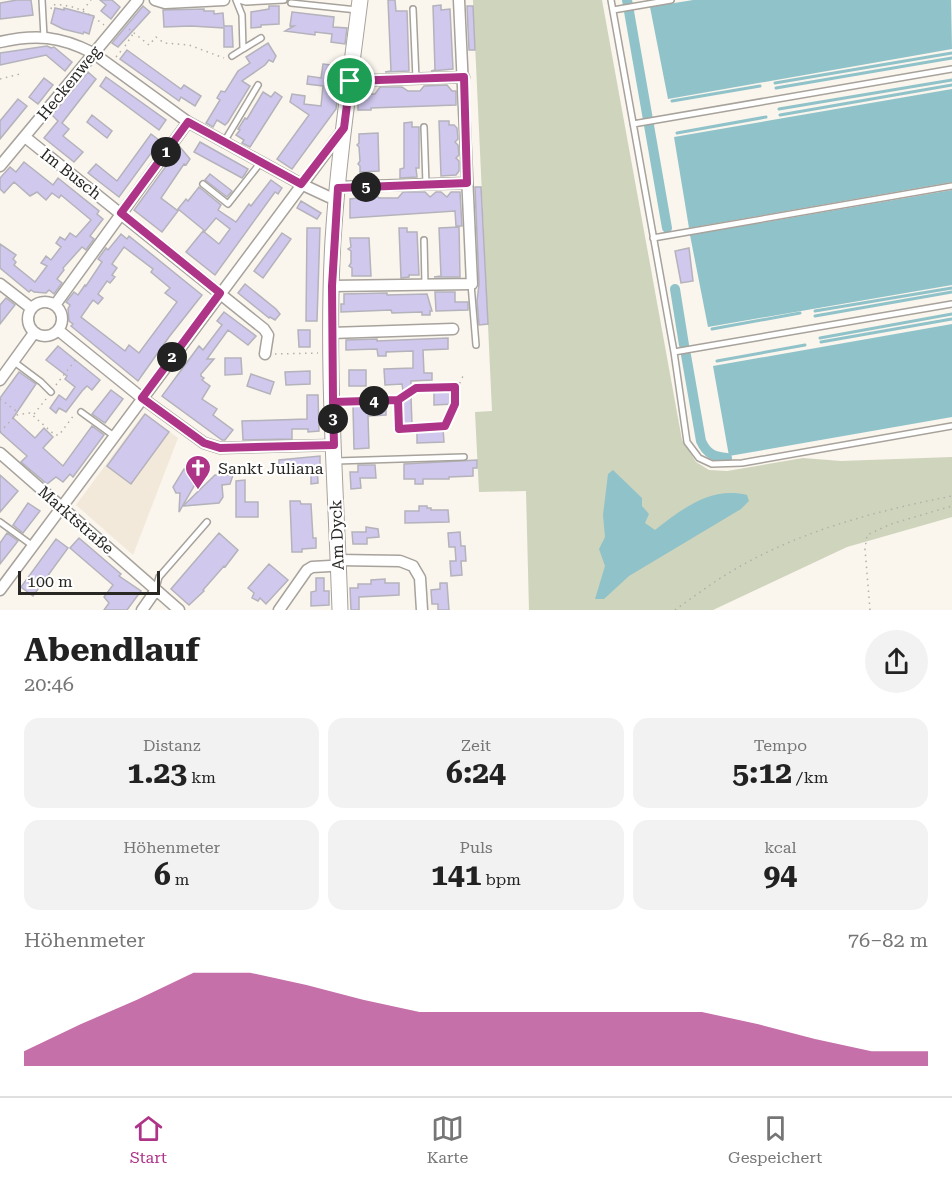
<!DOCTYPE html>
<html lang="de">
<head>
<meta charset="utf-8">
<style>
  body { margin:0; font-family:"Roboto Serif",serif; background:#f2f2f2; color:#222; height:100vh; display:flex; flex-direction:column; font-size:22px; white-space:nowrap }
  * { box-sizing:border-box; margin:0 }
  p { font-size:20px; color:#767676 }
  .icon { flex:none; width:33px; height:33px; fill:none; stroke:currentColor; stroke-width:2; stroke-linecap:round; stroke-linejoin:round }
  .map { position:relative; height:610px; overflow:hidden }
  .sheet { display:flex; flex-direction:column; background:#fff; flex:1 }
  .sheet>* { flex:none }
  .scale { position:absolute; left:18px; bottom:15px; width:142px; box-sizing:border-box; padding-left:6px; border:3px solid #282724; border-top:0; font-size:16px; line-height:21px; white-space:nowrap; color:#282724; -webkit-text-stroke:4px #fff; paint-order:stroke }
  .pin { position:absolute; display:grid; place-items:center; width:51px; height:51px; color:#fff; margin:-26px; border:3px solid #fff; border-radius:50%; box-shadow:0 2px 6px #0007 }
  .km { position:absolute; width:30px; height:30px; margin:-15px; border-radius:50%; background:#222; color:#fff; font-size:16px; line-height:30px; text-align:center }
  .round { display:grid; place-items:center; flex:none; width:63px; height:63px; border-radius:32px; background:#f2f2f2 }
  .head { display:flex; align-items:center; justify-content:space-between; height:102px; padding:0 24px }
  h1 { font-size:33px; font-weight:700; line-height:45px }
  .metrics { display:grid; grid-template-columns:repeat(3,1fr); gap:9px; height:102px; padding:6px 24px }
  .metrics div { display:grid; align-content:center; border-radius:15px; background:#f2f2f2; text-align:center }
  .metrics b { font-size:30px; font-weight:700 }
  .metrics small { font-size:16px; font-weight:400 }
  .metrics p { font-size:16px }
  .chart { height:168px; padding:12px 24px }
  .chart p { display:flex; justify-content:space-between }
  .chart svg { width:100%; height:108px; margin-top:6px; fill:#ae3487; opacity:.7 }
  .tab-bar { display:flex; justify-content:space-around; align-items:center; height:84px; border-top:2px solid #e0e0e0; background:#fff; font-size:16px; color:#767676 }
  .tab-bar a { display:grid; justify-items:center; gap:3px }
  .tab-bar .current { color:#ae3487 }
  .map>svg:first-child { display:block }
</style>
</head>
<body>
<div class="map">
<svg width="952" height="610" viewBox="0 0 952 610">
  <rect width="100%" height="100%" fill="#faf5ed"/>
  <path fill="#f3e9db" d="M144,413L178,438L133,555L76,505Z"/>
  <path fill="#cfd4bd" d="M473,0H602L682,440L696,462L709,470L727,471L803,458L841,461L952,457V517L847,547L713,610H529L526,491L479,492L475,412L492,411Z"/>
  <path fill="#90c2c9" d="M693,0H951L952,49L668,99L650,7Z
    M952,89V182L689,228L674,137Z
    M952,190V285L708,327L690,235Z
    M952,324V417L729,456L713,366Z
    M613,470L642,498V506L649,514L645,523L655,530C682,509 711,486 747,495L749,501L741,509L629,576L604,599H595L605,566L599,549L605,537L603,515L608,474Z"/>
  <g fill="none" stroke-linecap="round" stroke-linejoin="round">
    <path stroke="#90c2c9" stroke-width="3" d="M775,83L952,53
      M776,88L952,58
      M672,101L760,86
      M779,109L952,80
      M780,115L952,85
      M677,133L766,117
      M815,311L952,288
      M815,316L952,292
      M712,329L800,313
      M820,338L952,314
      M821,342L952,319
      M717,361L805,345"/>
    <path stroke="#90c2c9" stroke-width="10" d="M627,0L667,228
      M675,289L684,345
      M686,355L701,441C707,454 714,457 727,458"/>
  </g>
  <path fill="#d1c8ee" stroke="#b4b2ba" stroke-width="1.5" fill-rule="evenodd" d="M17,0H31L33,15L0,19V3Z
    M100,0H112L120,7L111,19L101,11L106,5Z
    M388,0H395L396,11H407L409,71L385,72L391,71Z
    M441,5V10L450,9L453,69L431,71L435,70L433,6Z
    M143,6L150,12L118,47L112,43Z
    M269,6H279V24L261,25V27L251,28V12L269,9Z
    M467,6H473L475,50H469Z
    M55,8L64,10V8L94,16L89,34L84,32L83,34L63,29L51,23Z
    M204,9V11H214V14L223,13L224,26H232L233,47H224V28L191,26L164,27L163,10Z
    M292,12L334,17L333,27L347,28L345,44L331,42L332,34L315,32V35L285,31L294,26H290Z
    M268,43L276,56L273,62L269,60L265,65L242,81L250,86L228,122L225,125L217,120L213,127L206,123L220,100L217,98L221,91L225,92L238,71L250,63L246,57Z
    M47,46L51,48L54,47L72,62L65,71L46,55L0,65V53Z
    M127,50L181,89L184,85L201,96L195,106L181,97L179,101L120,59Z
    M323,64L338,66L337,79L340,80L336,109L292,169L277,159L309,115L290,102L292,94L305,96L304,104L321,106L323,86L307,84L308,76L321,78Z
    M88,72L96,79L62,123L69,129L63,136L83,152L74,162L44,138L58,121L52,115Z
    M106,77L166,120L159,130L100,86Z
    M44,78L53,85L38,104L29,97Z
    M447,85L452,91H456V105L371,108V110H358V94H375L380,87H402L408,91H420L424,86Z
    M263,92L271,97L275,92L282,97L250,147L242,143L244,140L236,135L240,130L238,129L245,118L247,119Z
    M18,99L27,106L0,139V121Z
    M92,115L112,131L107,138L87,122Z
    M439,121H449V125H454L457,128L458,139L455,142L458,145L459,155L456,158L459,161V171L456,175L441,176Z
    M412,122V127H419V168H416L417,177L400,178V169L404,168V123Z
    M378,133L379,171L360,172V166L358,164L360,161L359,147L357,145L359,143V134Z
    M151,134L160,141L119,197L88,173L96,164L117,181Z
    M200,142L248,169L245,174L242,178L194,152Z
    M180,147L190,159L186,165L184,164L161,198L178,211L162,232L134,210Z
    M24,162L53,185L58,178L99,211L97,214L103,219L90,236L94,239L86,250L82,247L63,268L64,270L57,279L62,283L54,294L49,290L46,293L34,292L31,290L29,292L0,268V244L16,255L13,259L16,262L14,265L35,282L47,266L41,263L44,259L46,256L51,260L61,247L56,243L60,237L65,240L70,233L76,237L91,220L61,195L59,198L52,193L46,200L37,192L30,196L14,182L4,193L0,189V178L10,167L16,172Z
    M210,174L232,191L227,197L205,180Z
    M271,180L282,188L278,194L275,192L215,275L186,252L203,231L219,244L230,229L216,218L205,231L178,209L186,199L188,201L199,187L221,205L218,210L236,222L249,204L251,206Z
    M475,187H481L488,324L479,325L477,301L479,284Z
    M403,192H425L430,197L436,192H441L447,197L451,192H460L462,226H456L455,211L350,218V199L358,198L360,196L363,198H375L377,196L379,198H398Z
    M301,201L321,213L317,219L297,208Z
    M459,227L460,277H434L441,276L439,228Z
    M307,228H320L317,321H306Z
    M399,228H407V232H417L419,275H409V277L401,278Z
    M282,233L291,239L263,278L254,271Z
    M121,234L127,239L129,236L202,295L169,337L138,381L71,326L73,324L69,321L68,309L70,305L66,302L74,292L78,295L85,285L86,286L102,262L98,259L106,248L108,250ZM124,247L153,269L151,272L170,288L165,293L177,302L139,353L129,345L125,351L81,317L93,300L98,304L103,298L98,294L107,281L110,283L115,277L112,275L117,268L112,264Z
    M350,238H369L371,276H352V268L349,266L351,263V251L348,249L351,247Z
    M689,248L693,281L681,283L675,251Z
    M245,284L276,309L280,314L275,320L270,317L269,318L238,293Z
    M435,292H455V302H468V310L436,311Z
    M387,293V295L427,294L432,311H430V315H422V312L392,313L391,310L341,312V304H344V294Z
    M6,298L15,305L0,324V305Z
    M224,312L256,336L248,345L228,330L207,359H214L201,374V376L204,378L202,380L210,386L202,399L217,409L213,415L233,430L225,440H222L162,396L199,346L203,350L222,325L217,321Z
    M298,330H310V347H299Z
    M448,338V349L423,350L424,373H432V380L411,381V385L403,391L402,384L385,385L384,369L413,368V351L386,352V356H378L377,349L346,350V340L377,339V341Z
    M58,346L100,380L92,390L87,386L82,391L66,412L59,408L56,413L50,408L59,395L66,400L75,387L65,379L67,376L46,360Z
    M225,358H241L242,374L225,375Z
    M349,370H366V386H349Z
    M310,371V384L286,385L285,372Z
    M19,372L36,384L13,418L35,438L44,428L53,437L43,448L63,466L92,426L104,435L73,477L70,474L63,482L56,477L47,484L21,462L27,456L0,432V398Z
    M251,374L274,382L270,394L247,386Z
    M111,390L123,399L105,423L92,414Z
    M452,390L453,404L434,405V391Z
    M307,395H318L319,431L308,432V429H292V439L243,440L242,421L307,419Z
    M411,397L412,425H404L403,403Z
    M386,405V415L368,416L369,448L354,449L353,406Z
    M145,414L169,432L131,484L107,466Z
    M443,429L444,442L417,443V430Z
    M320,456V465H317L318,483L311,484V474H297V469L279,470V460Z
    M477,460V468H473V476L449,477V479H423V484H415V479H404V464Z
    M358,465H375L376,478H360L361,488L351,489L350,472H358Z
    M184,469H204L179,512L180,493H176L173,487Z
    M0,475L18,491L0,512Z
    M215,475H233L230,484L222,485L223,497L219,503L183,506Z
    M245,480V502H258V517H236V481Z
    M290,501H300L301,504H311L313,538H316V548L302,549V552H292Z
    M28,503L40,511L23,533L13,525Z
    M419,506H427V508H431V510H448L449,522L405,523V511H419Z
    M366,527L378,529L379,537L367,538V544H353L352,532H366Z
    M460,532L461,546H465L466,561H461L462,575L451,576L450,561H456L455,547H449L448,533Z
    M7,533L18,541L0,564V543Z
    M219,533L238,550L225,567L224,566L203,590L204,591L189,605L171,589Z
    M79,538L121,574L119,576L141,591L127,610H104L109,603L104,597L113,585L70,548Z
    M56,539L68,548L33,596L21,587Z
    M269,564L288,580L266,604L260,598L258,601L252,598L254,593L248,588Z
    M316,578H324V591H329V605L311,606V592L316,591Z
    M385,579V583H399V595L359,597V610H351L350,588H358V584H371V580Z
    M440,583H447L449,610H438V604H432L431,590L440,589Z"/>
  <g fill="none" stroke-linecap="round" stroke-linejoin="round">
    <defs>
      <path id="lane" d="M42,0L44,37
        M239,0L246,2L284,0
        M611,0L674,352L687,442L699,458L712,464L742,463L952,426
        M291,3L357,10
        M413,9L416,79
        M613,10L671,0
        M243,49L261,38
        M232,56L243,49L242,15L236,0
        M633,124L952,69
        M424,127L426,184
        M224,142L258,85
        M203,184L228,204L261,162
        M653,238L952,186
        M424,240L425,284
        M471,284L476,345
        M674,352L952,304
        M13,361L41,382L51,392
        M398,400L399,429
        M334,402L398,400L416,388H430
        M81,412L114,436
        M336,461L464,457
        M0,522L33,546
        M156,588L159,577L207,522"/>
      <path id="street" d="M155,0L165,3L224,0
        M0,42C36,34 60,36 93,53L188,122L301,184L329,197L337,198
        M350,81L464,77
        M25,137L264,329L268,335L265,354
        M0,166L138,0
        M338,187L467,183
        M0,284L31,308
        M332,286L472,284L459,0
        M28 319a17 17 0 1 1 34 0a17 17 0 1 1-34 0Z
        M55,305L188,122
        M58,330L142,398L204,443L220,448L334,445
        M331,333L453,329
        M0,380L34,333
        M0,453L179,610
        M338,560L400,561L413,566L420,578L422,610
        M0,590L342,131
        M142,610L156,590
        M279,610L307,570L312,567L330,566"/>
      <path id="secondary" d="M340,610C336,487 326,363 333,240C338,160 350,80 360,0"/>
    </defs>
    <use href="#lane" stroke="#a7a29b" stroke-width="8"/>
    <use href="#street" stroke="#a7a29b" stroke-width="13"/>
    <use href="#secondary" stroke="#a7a29b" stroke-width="17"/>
    <path stroke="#b3b0a9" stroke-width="1.5" stroke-dasharray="1.5 4.5" stroke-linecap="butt" d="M51,9L52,5C72,3 89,13 104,25
      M83,10L91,0
      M129,29L149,45L156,37L164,43L189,45L224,58
      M125,46L133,34
      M116,57L121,51
      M0,79L20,74
      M275,354L318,353
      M56,385L77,358
      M438,387H458L463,376
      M0,399L19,413
      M34,414L46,399
      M406,429L445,426L455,404V387
      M0,432L16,415L30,413L55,435H59L74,415
      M675,610C693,597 712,583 732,571C799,531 876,511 952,496
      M870,610L865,549L867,535L891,524L952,506"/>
    <use href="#lane" stroke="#fff" stroke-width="5"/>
    <use href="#street" stroke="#fff" stroke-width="10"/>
    <use href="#secondary" stroke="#fff" stroke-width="15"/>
  </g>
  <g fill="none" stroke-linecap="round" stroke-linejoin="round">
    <defs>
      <path id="route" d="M350,81L344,128L301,184L188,122L121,213L220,293L142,398L204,443L220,448L334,445L333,402L398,400L416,388L455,387V404L445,426L399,429L398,400L333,402L332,286L338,188L467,183L464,77L350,81"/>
    </defs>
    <use href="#route" stroke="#fff" stroke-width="12"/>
    <use href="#route" stroke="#ae3487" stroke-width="8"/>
  </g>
  <defs>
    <symbol id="church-pin" viewBox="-11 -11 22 30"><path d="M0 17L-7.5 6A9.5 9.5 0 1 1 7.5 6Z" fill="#ae3487" stroke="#fff"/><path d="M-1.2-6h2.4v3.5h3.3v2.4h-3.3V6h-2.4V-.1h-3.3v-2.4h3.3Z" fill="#fff"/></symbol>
  </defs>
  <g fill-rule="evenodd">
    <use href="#church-pin" x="183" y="453" width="30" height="40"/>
  </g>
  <g text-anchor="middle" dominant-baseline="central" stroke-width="4.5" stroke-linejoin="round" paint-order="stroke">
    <g font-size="16" fill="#282724" stroke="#fff">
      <text transform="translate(69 83) rotate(-51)">Heckenweg</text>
      <text transform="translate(71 174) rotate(38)">Im Busch</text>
      <text transform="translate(76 520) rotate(41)">Marktstraße</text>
      <text transform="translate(337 535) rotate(-92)">Am Dyck</text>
    </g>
    <g font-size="16" fill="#282724" stroke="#fff" text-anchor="start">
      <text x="218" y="468">Sankt Juliana</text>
    </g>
  </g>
</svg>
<div class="scale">100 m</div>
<div class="pin" style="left:350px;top:81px;background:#1e9e55"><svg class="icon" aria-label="arrive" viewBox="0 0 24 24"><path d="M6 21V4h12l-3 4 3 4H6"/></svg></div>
<b class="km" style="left:166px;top:152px">1</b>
<b class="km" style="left:172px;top:357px">2</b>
<b class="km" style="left:333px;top:419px">3</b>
<b class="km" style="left:374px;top:401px">4</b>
<b class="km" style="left:366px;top:187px">5</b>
</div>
<section class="sheet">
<div class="head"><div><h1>Abendlauf</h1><p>20:46</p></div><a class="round"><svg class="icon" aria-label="share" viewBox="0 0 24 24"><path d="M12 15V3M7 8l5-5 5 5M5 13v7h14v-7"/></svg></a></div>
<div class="metrics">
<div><p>Distanz</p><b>1.23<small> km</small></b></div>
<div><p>Zeit</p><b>6:24</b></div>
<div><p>Tempo</p><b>5:12<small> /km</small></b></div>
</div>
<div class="metrics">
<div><p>Höhenmeter</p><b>6<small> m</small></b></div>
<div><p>Puls</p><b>141<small> bpm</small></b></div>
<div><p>kcal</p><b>94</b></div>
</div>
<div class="chart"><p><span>Höhenmeter</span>76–82 m</p>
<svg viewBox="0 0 160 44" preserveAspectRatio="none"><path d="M0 44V38L10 27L20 17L30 6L40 6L50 11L60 17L70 22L80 22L90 22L100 22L110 22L120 22L130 27L140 33L150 38L160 38V44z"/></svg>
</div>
</section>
<nav class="tab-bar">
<a class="current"><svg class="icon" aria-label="home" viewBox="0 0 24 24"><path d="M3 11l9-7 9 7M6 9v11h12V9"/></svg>Start</a>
<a><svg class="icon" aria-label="map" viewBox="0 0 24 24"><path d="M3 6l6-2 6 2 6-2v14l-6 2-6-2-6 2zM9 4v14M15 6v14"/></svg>Karte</a>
<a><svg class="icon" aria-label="saved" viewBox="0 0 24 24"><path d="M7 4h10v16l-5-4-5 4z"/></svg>Gespeichert</a>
</nav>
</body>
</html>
